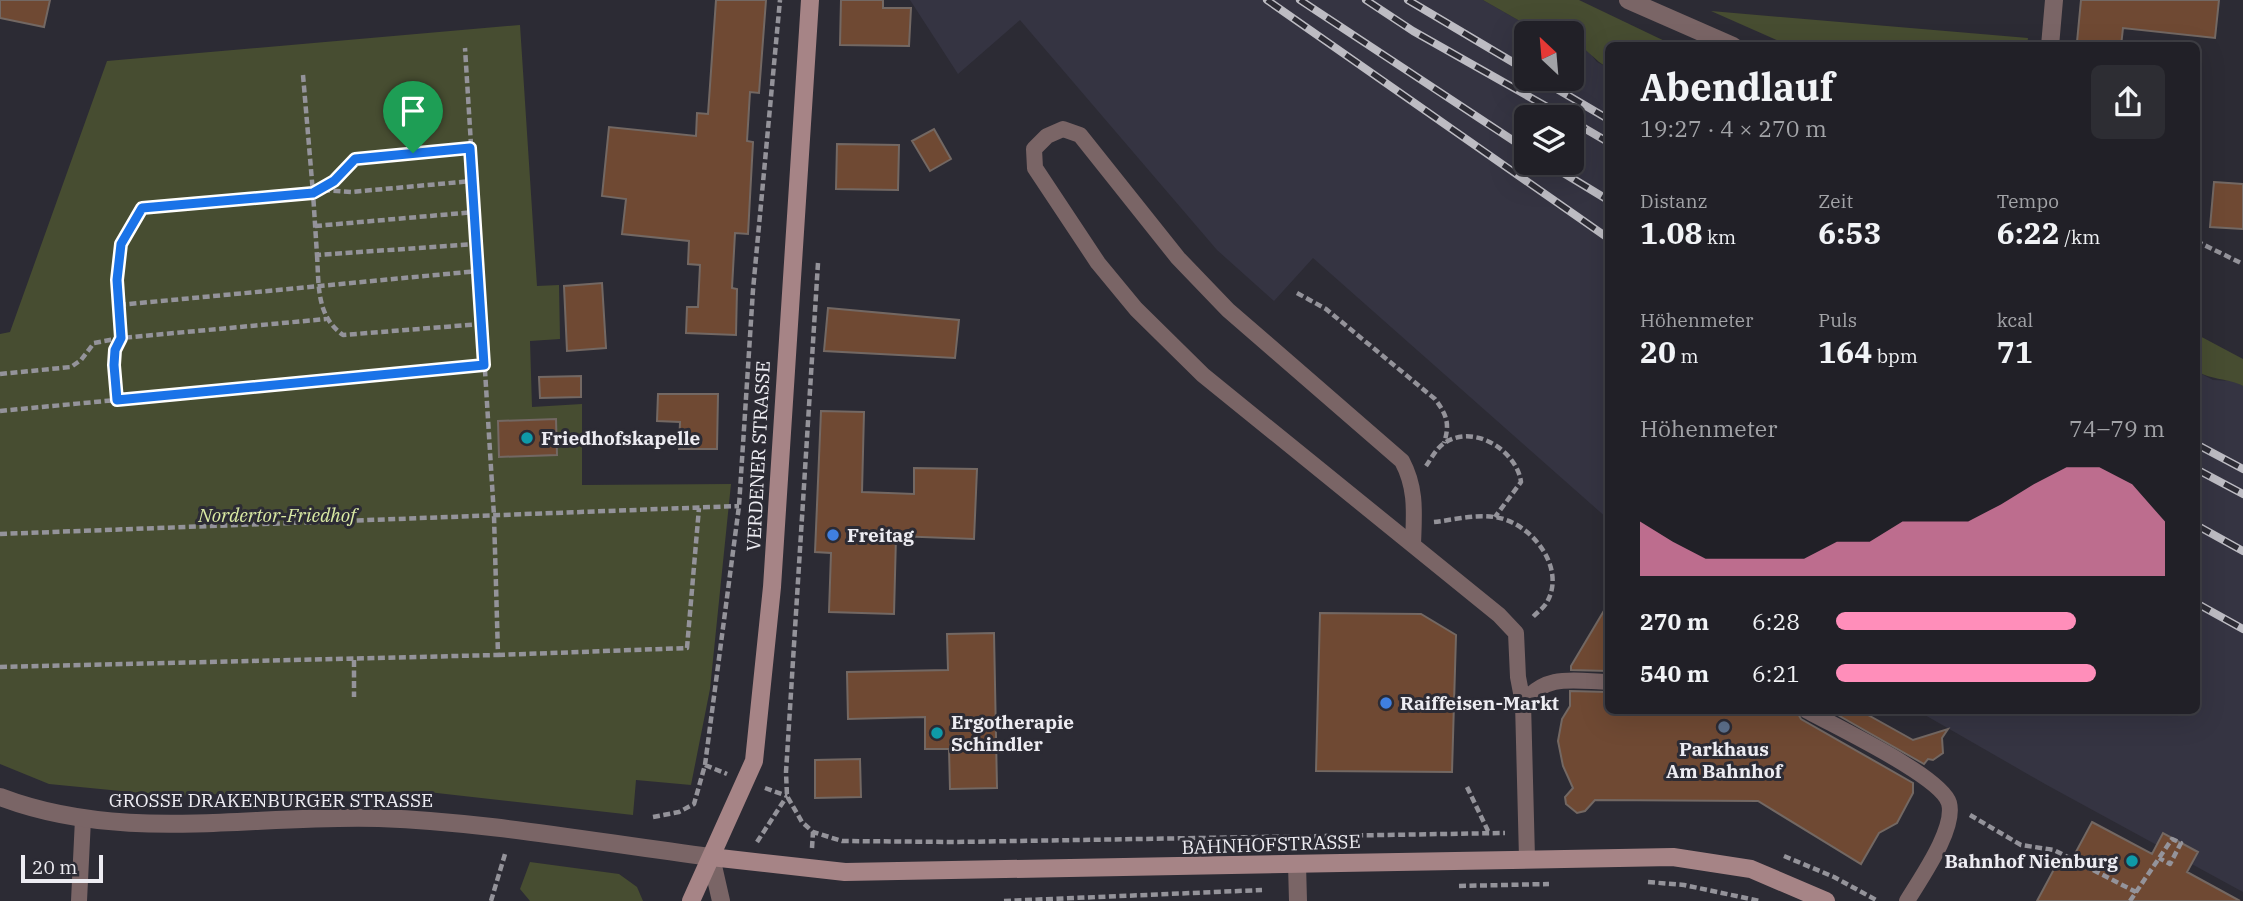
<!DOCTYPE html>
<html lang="de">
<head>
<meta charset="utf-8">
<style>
  body { margin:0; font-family:"IBM Plex Serif",serif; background:#2d2d33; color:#f1f3f6; height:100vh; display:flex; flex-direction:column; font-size:26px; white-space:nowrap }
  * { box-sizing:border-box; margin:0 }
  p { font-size:23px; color:#a2a3a7 }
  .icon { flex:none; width:38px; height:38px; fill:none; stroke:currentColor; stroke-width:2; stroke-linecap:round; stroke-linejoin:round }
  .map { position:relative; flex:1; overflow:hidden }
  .panel { position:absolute; left:1605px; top:42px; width:595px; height:672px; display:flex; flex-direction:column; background:#212027; border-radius:10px; box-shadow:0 7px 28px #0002,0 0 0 2px #3e3e44 }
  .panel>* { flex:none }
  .needle { width:46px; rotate:334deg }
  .fabs { position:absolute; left:1514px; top:21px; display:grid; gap:14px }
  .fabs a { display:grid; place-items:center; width:70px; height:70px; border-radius:10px; background:#212027; box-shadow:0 7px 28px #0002,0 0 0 2px #3e3e44; font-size:35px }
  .scale { position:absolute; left:21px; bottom:18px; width:82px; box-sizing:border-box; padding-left:7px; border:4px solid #edecf2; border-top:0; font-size:19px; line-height:24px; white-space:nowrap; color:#edecf2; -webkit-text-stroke:5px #2c2b34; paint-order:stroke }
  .pin { position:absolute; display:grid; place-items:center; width:60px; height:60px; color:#fff; margin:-72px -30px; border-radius:50% 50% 50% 0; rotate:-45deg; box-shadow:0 0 7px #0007 }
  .pin .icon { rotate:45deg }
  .round { display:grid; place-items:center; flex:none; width:74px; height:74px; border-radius:10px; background:#2d2d33 }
  .summary { display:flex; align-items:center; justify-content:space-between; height:119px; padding:0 35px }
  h1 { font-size:38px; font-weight:800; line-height:52px }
  .figures { display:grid; grid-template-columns:repeat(3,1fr); gap:10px; height:119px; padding:7px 35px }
  .figures div { display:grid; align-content:center }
  .figures b { font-size:30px; font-weight:800 }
  .figures small { font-size:19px; font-weight:400 }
  .figures p { font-size:19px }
  .chart { height:196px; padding:14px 35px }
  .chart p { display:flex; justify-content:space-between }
  .chart svg { width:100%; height:126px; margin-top:7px; fill:#ff8eba; opacity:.7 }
  ul { padding:0 35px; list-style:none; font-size:23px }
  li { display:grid; grid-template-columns:112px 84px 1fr; align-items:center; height:52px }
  li i { height:18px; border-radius:9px; background:#ff8eba }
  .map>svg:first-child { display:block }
</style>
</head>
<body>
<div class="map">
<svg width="2243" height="901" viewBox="0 0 2243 901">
  <rect width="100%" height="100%" fill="#2c2b34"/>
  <path fill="#353442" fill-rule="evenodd" d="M910,0H1483L1541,33H1526V79H1572V41L1585,47L1597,62L1608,68V519L1313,258L1274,301L1217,250L1020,20L958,74ZM1526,117H1572V163H1526Z
    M2196,371L2213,380L2234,381L2243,386V892L2045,784L1918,711L2196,710Z"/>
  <path fill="#474d31" d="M1483,0H1579L1673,45L1608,46V68C1594,60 1587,48 1572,41V33H1541Z
    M1711,11L2028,38L2027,46L1788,45Z
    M520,25L537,286L559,285L560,339L530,341L532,407L582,404V485L731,484L710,689L691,785L636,780L633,815L428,792L298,791L172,796L49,784L0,764V334L10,332L107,61Z
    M2196,334L2243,359V386C2228,378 2215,381 2196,371Z
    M530,862L619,874L637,887L643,901H530L520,889Z"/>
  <path fill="#6f4933" stroke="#736863" stroke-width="2" d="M0,0H50L44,27L0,18Z
    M716,0H766L759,93L750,92L747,141L753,142L748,234L735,233L732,288L737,289L736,335L686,333L687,307H698L700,265L688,264L689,241L622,234L626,199L602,196L609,127L696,136L697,113L708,114Z
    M841,0H883V8H911L909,46L840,45Z
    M2081,0H2219L2215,38L2123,28L2121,46L2077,42Z
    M934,129L951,159L930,171L912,141Z
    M837,144L899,145L898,190L836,189Z
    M2214,182L2243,184V229L2210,227Z
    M602,283L606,348L567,351L564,286Z
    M828,308L959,320L955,358L824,351Z
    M581,376V397L540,398L539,377Z
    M658,394H718L717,449H679L680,422L657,421Z
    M821,411L864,412L862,492L914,494V468L977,469L974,539L896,536L894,614L829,612L831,553L815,552Z
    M556,419L557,455L499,457L498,421Z
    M1608,604V671L1571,670V666Z
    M1320,613L1421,614L1456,635L1452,772L1316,771Z
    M994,633L997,788L950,789L949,749H925V717L848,719L847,672L948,670L947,634Z
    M1570,691L1608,692V710H1796L1801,719L1913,783V793L1897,823L1879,833L1861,864L1758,801L1595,800L1585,811L1577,813L1566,804L1565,797L1573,788L1563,766L1558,741L1562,719L1570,706Z
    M1829,710H1859L1913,740L1948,729L1942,738L1943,753L1933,760L1928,759L1924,764Z
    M860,759L861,797L815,798V760Z
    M2092,822L2152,854L2163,833L2198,852L2187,872L2240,901H2037L2060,858L2070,863Z"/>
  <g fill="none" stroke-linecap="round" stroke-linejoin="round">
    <path stroke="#94939a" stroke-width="4.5" stroke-dasharray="7 3.5" stroke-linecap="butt" d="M303,75L313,193L334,181L355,159L470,148
      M323,190L351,192L472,181
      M315,226L475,212
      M2196,241L2243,264
      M317,255C319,285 316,316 343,335L481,324
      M818,263L786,772L787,796L802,822L813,832L842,841L956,842L1505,833
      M1297,293L1326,309L1435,399C1447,415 1450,424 1444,443
      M119,305L478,271
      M0,374L71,367L81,360L94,343L121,338L326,319
      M117,400L114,365L115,350L121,338L117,280L121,244L142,208L313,193L317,255L476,244
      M0,411L484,365
      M1426,466C1431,459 1436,449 1443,444C1473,422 1517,451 1521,482L1495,517
      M1434,522C1453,520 1475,514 1494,517C1530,521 1567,567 1547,602C1544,608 1536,613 1532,618
      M0,534L739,506
      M498,655L687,648L699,508
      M354,660V697
      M0,667L498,655L494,516L465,48
      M705,765L727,774
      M1467,787L1489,833
      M765,788L787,796
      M1970,815L2021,845L2054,850L2136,892
      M653,817L679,812L694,804L705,765L739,506L753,290L780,0
      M757,842L787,796
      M812,848L813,832
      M1784,856L1834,877L1878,901
      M1648,882L1684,885L1760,901
      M1459,886L1549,884
      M491,901L505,854
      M1004,901L1262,890
      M2130,901L2172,839L2181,843L2170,864L2159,858"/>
    <path stroke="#7a6566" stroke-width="16" d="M1413,545C1414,514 1417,489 1402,461L1228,310L1178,258L1080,135L1063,129L1047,136L1034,149L1035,168L1098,263L1136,309L1203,375L1499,615L1516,633L1518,677L1523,703L1527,858
      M1523,703C1546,673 1574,681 1608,682
      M1806,710C1834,726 1941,776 1949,803C1956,829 1920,879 1907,901
      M79,901L83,819"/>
    <path stroke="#7a6566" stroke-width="18" d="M1628,0L1733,46
      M2050,46L2054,0
      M0,797C123,844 251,814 379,818C490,822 600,843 711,857L721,901
      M1297,864L1298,901"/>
    <path stroke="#a68486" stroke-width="18" d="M711,857L845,872L1673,857L1751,869L1826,901
      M691,901L754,761L772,587L810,0"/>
    <defs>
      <path id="rail" d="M1267,0L1608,238
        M1300,0L1526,149
        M1366,0L1413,31L1565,117
        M1408,0L1526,70
        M1540,79L1608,119
        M1572,121L1608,142
        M1547,163L1608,200
        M2196,444L2243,469
        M2196,469L2243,494
        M2196,525L2243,551
        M2196,603L2243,629"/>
    </defs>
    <use href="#rail" stroke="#bdbcc3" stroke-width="8"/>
    <use href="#rail" stroke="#2c2b34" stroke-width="5" stroke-dasharray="16" stroke-linecap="butt"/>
  </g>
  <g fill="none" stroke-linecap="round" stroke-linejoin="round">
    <defs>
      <path id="route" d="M470,148L484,365L117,400L114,365L115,350L121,338L117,280L121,244L142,208L313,193L334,181L355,159Z"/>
    </defs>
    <use href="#route" stroke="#fff" stroke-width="14"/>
    <use href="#route" stroke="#1a73e8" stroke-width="9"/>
  </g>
  <g fill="#0f9aa8" stroke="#2c2b34" stroke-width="2.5">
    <circle cx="527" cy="438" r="7"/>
    <circle cx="937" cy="733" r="7"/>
    <circle cx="2132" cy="861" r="7"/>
  </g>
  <g fill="#3f7fe0" stroke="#2c2b34" stroke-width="2.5">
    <circle cx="833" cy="535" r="7"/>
    <circle cx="1386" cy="703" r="7"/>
  </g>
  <circle fill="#5c6f8a" stroke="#2c2b34" stroke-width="2.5" cx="1724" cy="727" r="7"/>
  <g text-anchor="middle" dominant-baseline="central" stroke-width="6" stroke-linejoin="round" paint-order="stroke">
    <g font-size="19" font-weight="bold" fill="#edecf2" stroke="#2c2b34" text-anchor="start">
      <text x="541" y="438">Friedhofskapelle</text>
      <text x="847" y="535">Freitag</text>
      <text x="1400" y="703">Raiffeisen-Markt</text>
      <text x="951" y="722">Ergotherapie<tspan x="951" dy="22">Schindler</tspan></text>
      <text x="1724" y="749" text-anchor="middle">Parkhaus<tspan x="1724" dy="22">Am Bahnhof</tspan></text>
      <text x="2118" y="861" text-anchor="end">Bahnhof Nienburg</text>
    </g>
    <g font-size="19" fill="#edecf2" stroke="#2c2b34">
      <text transform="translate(758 456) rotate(-87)">VERDENER STRASSE</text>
      <text x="271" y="800">GROSSE DRAKENBURGER STRASSE</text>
      <text transform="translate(1271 844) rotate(-2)">BAHNHOFSTRASSE</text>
    </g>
    <g font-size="19" font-style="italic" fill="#daeaa4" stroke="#2c2b34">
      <text x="277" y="515">Nordertor-Friedhof</text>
    </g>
  </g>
</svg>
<div class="fabs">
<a><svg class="needle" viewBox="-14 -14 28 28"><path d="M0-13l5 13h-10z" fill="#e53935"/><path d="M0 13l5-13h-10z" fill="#a2a3a7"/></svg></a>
<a><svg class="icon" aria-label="layers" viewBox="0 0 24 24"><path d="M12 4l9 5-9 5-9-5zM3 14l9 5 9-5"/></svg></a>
</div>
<div class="scale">20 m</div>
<div class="pin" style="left:413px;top:153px;background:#1e9e55"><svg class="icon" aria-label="arrive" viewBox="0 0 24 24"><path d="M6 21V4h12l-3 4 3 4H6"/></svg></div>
<section class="panel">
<div class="summary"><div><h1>Abendlauf</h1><p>19:27 · 4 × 270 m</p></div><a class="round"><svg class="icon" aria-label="share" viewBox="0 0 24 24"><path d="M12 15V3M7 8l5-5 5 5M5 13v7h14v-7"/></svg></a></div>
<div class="figures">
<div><p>Distanz</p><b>1.08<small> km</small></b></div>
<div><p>Zeit</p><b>6:53</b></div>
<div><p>Tempo</p><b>6:22<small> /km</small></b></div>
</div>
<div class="figures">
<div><p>Höhenmeter</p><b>20<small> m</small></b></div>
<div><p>Puls</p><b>164<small> bpm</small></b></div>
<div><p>kcal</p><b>71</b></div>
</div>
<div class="chart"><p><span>Höhenmeter</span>74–79 m</p>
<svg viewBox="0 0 160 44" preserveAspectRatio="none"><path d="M0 44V25L10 32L20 38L30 38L40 38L50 38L60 32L70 32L80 25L90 25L100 25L110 19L120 12L130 6L140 6L150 12L160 25V44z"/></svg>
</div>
<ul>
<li><b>270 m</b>6:28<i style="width:73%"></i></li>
<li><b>540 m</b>6:21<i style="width:79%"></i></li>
</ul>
</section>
</div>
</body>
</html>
